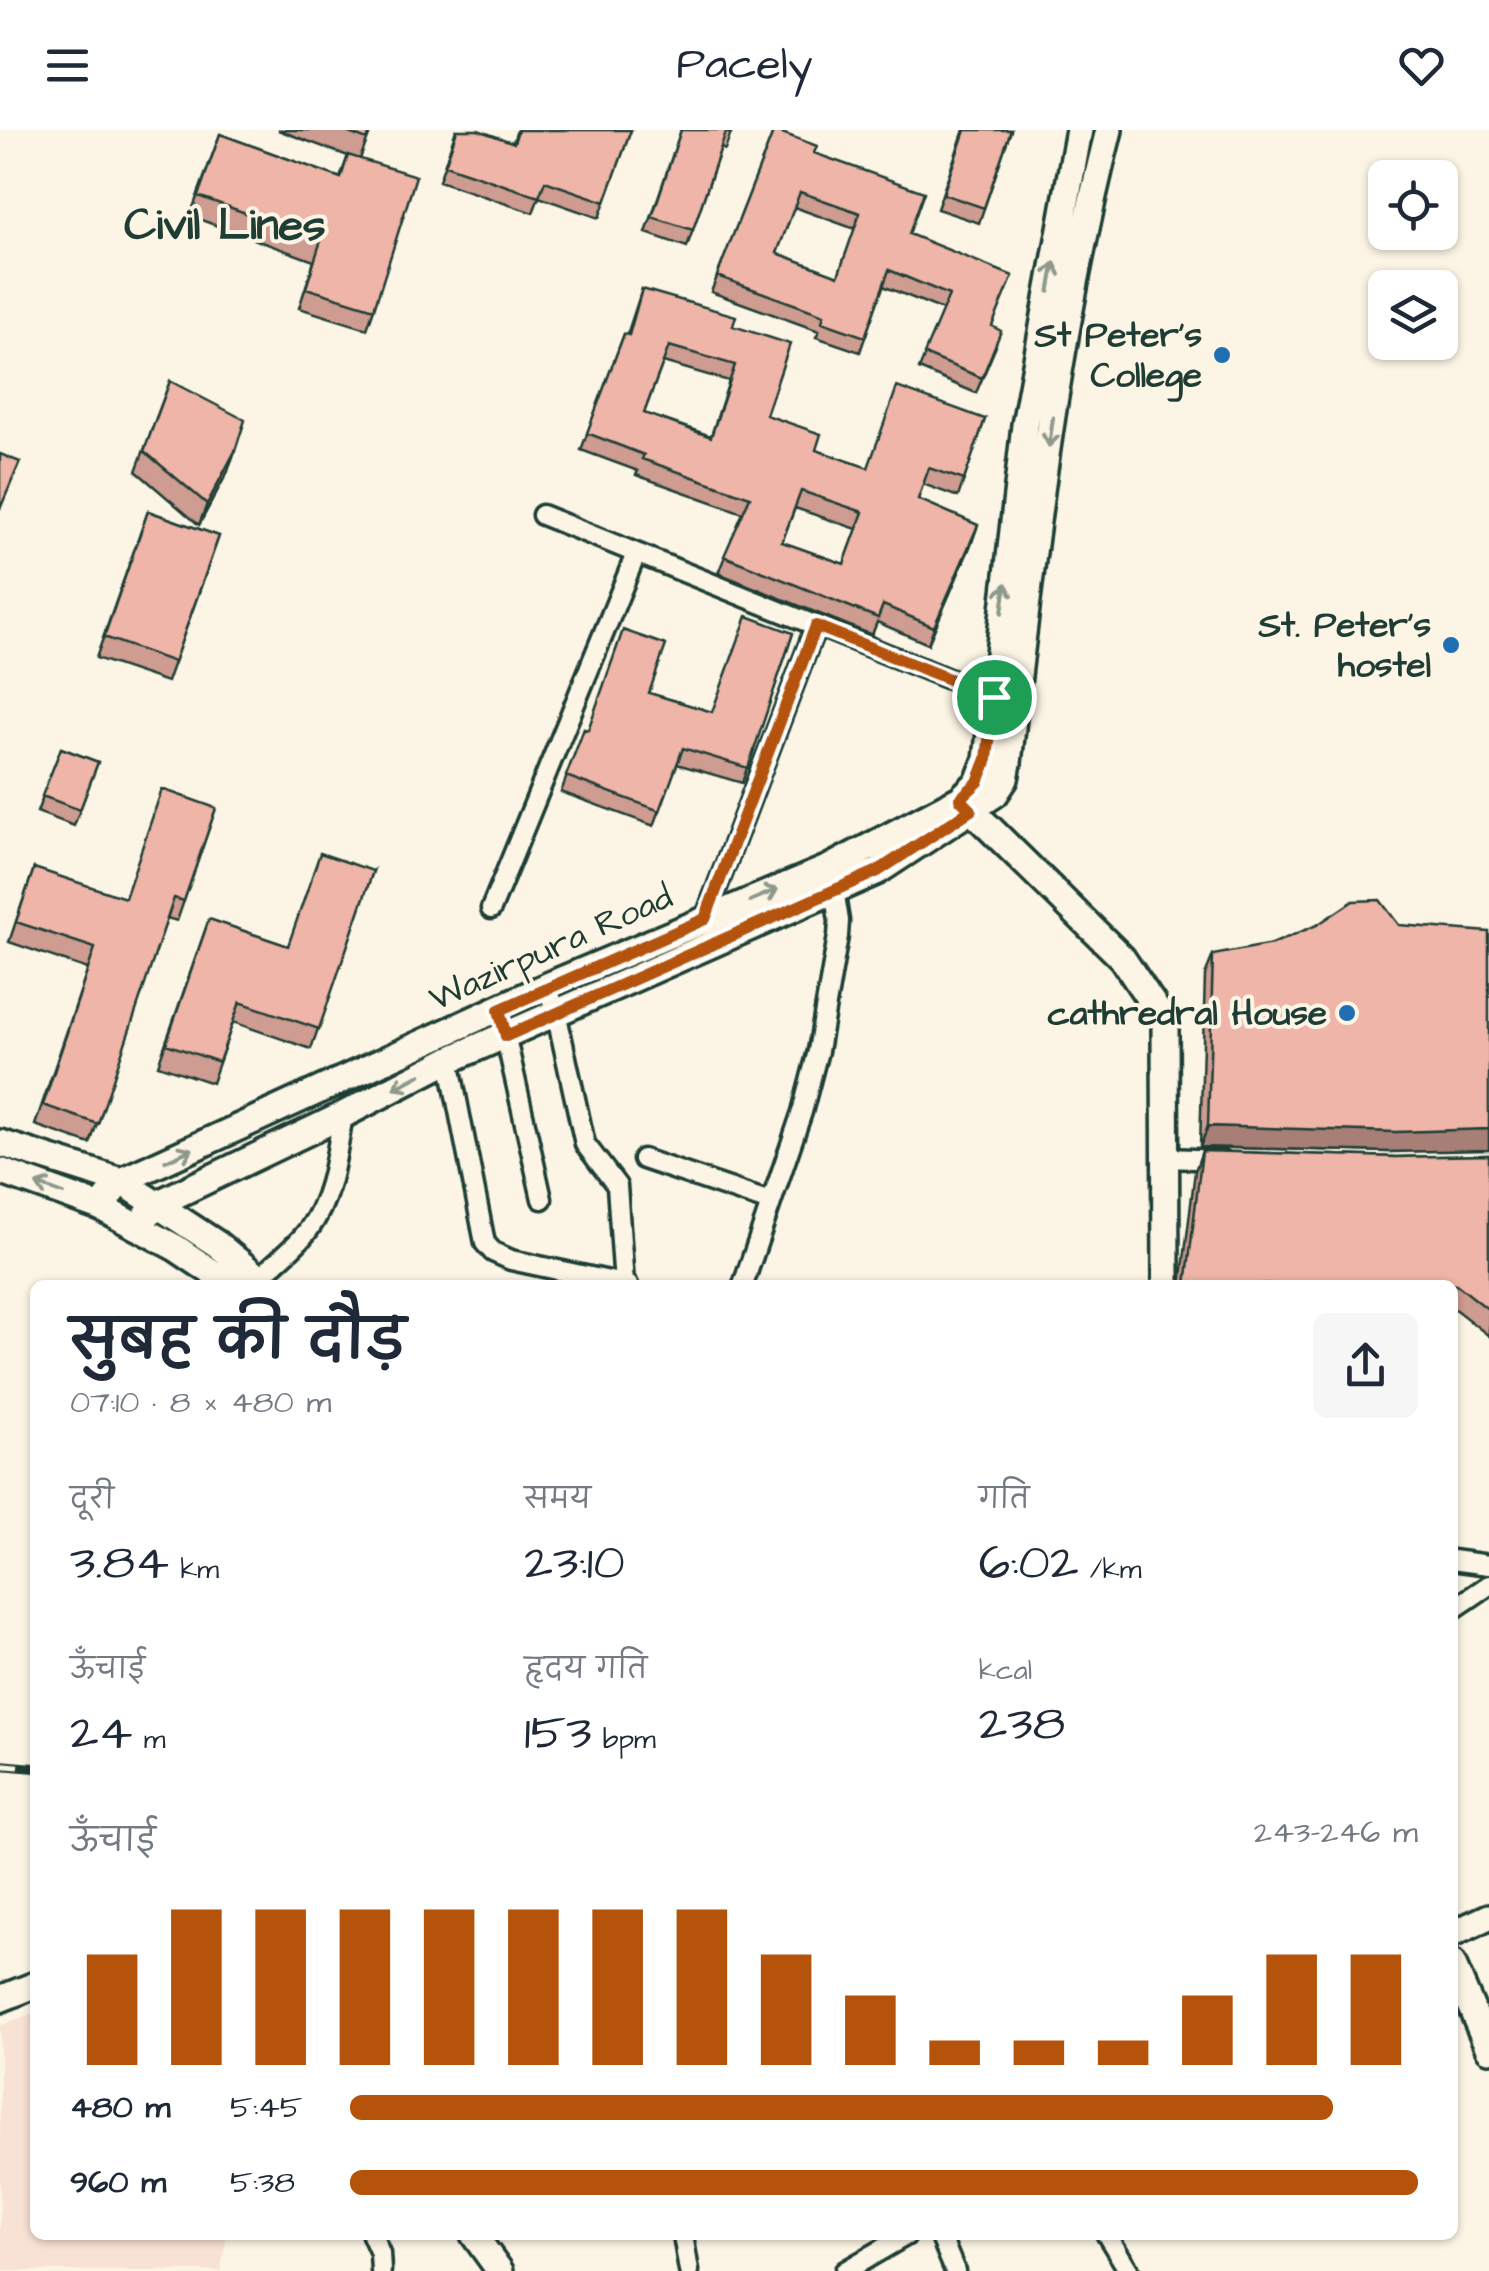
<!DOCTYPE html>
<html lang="hi">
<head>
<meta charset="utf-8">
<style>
  body { margin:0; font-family:"Architects Daughter","Playpen Sans Deva",sans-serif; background:#f6f6f7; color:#1f2937; height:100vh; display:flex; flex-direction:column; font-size:38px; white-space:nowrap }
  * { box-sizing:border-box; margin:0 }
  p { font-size:32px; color:#747a83 }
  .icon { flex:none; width:55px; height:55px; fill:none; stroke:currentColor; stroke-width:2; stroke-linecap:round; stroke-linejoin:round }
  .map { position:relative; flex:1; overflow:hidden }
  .details { position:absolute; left:30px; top:1150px; width:1428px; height:960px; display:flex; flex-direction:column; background:#fff; border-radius:15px; box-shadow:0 2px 8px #0004 }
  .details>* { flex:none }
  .fabs { position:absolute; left:1368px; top:30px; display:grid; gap:20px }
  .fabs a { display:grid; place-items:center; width:90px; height:90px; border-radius:15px; background:#fff; box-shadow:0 2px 8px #0004; font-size:50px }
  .pin { position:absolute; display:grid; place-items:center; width:85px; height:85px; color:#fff; margin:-42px; border:5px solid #fff; border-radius:50%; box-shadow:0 2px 10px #0007 }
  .round { display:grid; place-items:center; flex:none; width:105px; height:105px; border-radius:15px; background:#f6f6f7 }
  .head { display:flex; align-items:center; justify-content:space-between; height:170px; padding:0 40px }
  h1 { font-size:55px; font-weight:600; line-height:75px }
  .figures { display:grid; grid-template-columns:repeat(3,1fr); gap:15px; height:170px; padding:10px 40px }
  .figures div { display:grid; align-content:center }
  .figures b { font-size:50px; font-weight:600 }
  .figures small { font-size:28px; font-weight:400 }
  .figures p { font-size:28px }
  .chart { height:280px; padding:20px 40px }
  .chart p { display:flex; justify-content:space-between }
  .chart svg { width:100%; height:180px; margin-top:10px; stroke:#b45309; stroke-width:6 }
  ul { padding:0 40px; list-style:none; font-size:32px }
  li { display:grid; grid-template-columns:160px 120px 1fr; align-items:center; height:75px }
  li i { height:25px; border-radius:12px; background:#b45309 }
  header { display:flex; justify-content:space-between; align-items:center; height:130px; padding:0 40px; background:#fff; font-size:45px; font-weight:600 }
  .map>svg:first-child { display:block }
</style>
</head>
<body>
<header><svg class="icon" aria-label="menu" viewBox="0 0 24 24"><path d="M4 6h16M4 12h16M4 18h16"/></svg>Pacely<svg class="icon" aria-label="heart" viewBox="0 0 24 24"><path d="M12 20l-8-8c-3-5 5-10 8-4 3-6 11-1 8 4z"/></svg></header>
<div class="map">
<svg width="1489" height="2141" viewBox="0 0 1489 2141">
  <rect width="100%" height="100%" fill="#fcf5e5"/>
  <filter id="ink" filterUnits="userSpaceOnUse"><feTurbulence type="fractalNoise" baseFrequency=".01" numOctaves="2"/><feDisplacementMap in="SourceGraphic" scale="20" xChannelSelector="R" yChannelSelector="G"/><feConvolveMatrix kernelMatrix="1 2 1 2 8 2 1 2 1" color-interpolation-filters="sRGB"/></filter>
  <g filter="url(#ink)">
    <path fill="#f8e2d3" d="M35,1882V2105H227L221,2141H0V1896Z"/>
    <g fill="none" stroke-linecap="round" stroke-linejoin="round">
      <defs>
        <path id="street" d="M542,385L993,567
          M491,779L636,424
          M705,789L816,496
          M547,856L556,882L585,1014L617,1056L624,1154
          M503,895L542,1069
          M449,930L485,1113L493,1122L511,1130L628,1155
          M1167,1028L1221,1030
          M643,1029L770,1072
          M253,1155C270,1135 294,1120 309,1099C333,1066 336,1024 343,985
          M743,1155L802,982L818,921L838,806L839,791L833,753
          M1452,1430L1489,1435
          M1452,1480L1489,1455
          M372,2105L380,2123L381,2141
          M683,2105L689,2141
          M940,2105L955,2141
          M1107,2105L1129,2141
          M845,2141L907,2105"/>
        <path id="secondary" d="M961,670L1122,828L1165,892L1166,1155
          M0,1013L121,1051L217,1114L267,1155
          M0,1041L100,1077L176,1118L231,1155
          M100,1077L121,1051L547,856L829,738L960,669L978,652L987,629L1025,295L1079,0
          M137,1097L157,1074L343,985L449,930L878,741L995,664L1005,649L1008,633C1032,421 1056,207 1109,0
          M1452,1804L1489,1787
          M1452,1833L1489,1919
          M0,1869L35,1855
          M474,2105L500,2141"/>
      </defs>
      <use href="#street" stroke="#1f3d34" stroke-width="25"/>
      <use href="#secondary" stroke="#1f3d34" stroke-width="32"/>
      <use href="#street" stroke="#fcf5e5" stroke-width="18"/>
      <use href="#secondary" stroke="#fcf5e5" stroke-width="25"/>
      <defs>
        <path id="rail" d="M0,1635L35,1638"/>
      </defs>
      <use href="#rail" stroke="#1f3d34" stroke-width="10"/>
      <use href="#rail" stroke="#fcf5e5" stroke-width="6" stroke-dasharray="19" stroke-linecap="butt"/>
    </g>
    <path fill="#ce9c90" stroke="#1f3d34" stroke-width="2.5" fill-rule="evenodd" d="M278,0H371L360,29L374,179L367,199L299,178L314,131L190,86L220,4L340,48L348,26Z
      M456,0L513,12L517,0H631L599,88L539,67L533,83L439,51Z
      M681,0H732L725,20L721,18L687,117L646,103Z
      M774,0L814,23L909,104L992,197L996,216L976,263L919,239L943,180L883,156L860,222L816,207L819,201L711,162ZM794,77L855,99L838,146L777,123Z
      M964,0H1011L979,93L937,79Z
      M642,159L733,196L766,285L816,320L868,338L985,289L958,367L923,354L918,369L972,412L928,514L877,492L872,505L718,443L743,383L636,345L638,341L581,320L624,204L627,205ZM663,232L729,251L711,306L644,283ZM795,378L857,399L844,434L782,412Z
      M170,251L228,341L199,395L136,341Z
      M148,381L219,406L167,552L96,528Z
      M793,503L742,653L677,634L654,696L561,662L584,599L587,600L649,563L712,582Z
      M61,618L98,632L74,696L37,682Z
      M216,678L177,791L167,788L90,1014L35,995L88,839L9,812L34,738L124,768Z
      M373,741L311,919L233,892L212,953L158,935L209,789L288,816Z
      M1213,825L1389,1022L1200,1017L1205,845Z
      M1202,1021L1396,1027L1489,1025V1206L1452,1177V1155H1181L1195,1041Z"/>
    <path fill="#a77f76" stroke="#1f3d34" stroke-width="2.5" d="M235,321L228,341L199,395L207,374Z
      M978,395L972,412L928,514L934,497Z
      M1208,996L1489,999V1020L1389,1022L1200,1017Z"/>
    <path fill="#efb5a8" stroke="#1f3d34" stroke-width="2.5" fill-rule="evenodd" d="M341,0H371L367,10Z
      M457,0H478L514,13L518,0H631L605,72L545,51L539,67L445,35Z
      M681,0H732L731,4L726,2L693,100L652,87Z
      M774,0L817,16L814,23L924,62L909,104L1013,146L992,196L1001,201L982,248L924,224L949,165L889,140L865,207L822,192L824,185L717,146ZM800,62L860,83L838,146L777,123Z
      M965,0H1011L984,78L943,64Z
      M220,4L341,48L348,25L416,46L374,179L306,158L321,110L198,66Z
      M642,159L736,186L733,196L790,214L766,285L821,304L816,320L868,338L897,257L985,289L964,350L929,338L918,369L978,395L934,497L883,475L878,488L724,426L750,367L642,329L644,325L587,303L624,204L629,205ZM669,216L735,235L711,307L644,283ZM801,361L863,382L844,434L782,412Z
      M170,251L245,290L235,321L207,374L144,321Z
      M0,324L20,332L0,379Z
      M148,381L219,406L174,532L104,507Z
      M747,486L793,503L748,638L683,618L660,681L566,646L584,599L588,600L623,500L666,515L649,563L712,582Z
      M61,618L98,632L80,680L42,666Z
      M162,659L216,678L184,771L174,768L98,994L43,975L95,818L16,792L34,738L125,768Z
      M320,723L373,741L319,899L240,872L219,932L166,914L209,789L288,816Z
      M1380,770L1399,795L1489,802V999L1396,1002L1208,996L1213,825L1272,814L1317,795L1353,771Z
      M1202,1021L1396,1027L1489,1025V1180L1456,1154L1186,1155Z"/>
    <defs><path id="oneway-shaft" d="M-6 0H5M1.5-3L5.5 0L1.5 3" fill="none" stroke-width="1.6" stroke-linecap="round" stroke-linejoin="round" transform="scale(2.5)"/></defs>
    <g stroke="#8e998c">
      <use href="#oneway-shaft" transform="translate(1052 147) rotate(-80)"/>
      <use href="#oneway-shaft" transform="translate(1051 302) rotate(98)"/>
      <use href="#oneway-shaft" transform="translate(1004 468) rotate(-82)"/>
      <use href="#oneway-shaft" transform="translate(764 765) rotate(-23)"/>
      <use href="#oneway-shaft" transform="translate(407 952) rotate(152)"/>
      <use href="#oneway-shaft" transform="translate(179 1025) rotate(-24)"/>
      <use href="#oneway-shaft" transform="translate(50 1059) rotate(-160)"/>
    </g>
  </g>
  <g fill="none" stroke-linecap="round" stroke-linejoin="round" filter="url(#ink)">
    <defs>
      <path id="route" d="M816,496L994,567L987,629L978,652L960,669L971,680L878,741L506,906L499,880L705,789Z"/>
    </defs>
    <use href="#route" stroke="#fff" stroke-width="20"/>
    <use href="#route" stroke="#b45309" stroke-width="12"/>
  </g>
  <g fill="#1f6fb2" stroke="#fcf5e5" stroke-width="4">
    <circle cx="1222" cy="225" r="10"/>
    <circle cx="1451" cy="515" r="10"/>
    <circle cx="1347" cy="883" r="10"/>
  </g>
  <g text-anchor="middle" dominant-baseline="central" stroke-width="8" stroke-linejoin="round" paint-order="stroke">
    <g font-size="35" font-weight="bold" fill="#1f3d34" stroke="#fcf5e5" text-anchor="end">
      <text x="1202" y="205">St Peter's<tspan x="1202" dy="40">College</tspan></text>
      <text x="1431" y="495">St. Peter's<tspan x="1431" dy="40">hostel</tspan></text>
      <text x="1327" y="883">cathredral House</text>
    </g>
    <g font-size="35" fill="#1f3d34" stroke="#fcf5e5">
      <text transform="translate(551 818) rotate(-24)">Wazirpura Road</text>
    </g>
    <g font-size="45" font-weight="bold" fill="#1f3d34" stroke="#fcf5e5">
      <text x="225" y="96">Civil Lines</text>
    </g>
  </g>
</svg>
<div class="fabs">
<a><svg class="icon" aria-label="locate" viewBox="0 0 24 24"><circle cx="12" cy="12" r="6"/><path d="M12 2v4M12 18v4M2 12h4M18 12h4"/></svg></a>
<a><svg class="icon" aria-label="layers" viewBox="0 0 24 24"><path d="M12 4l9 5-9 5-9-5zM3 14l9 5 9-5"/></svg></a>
</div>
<div class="pin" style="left:994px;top:567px;background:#1e9e55"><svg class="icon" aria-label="arrive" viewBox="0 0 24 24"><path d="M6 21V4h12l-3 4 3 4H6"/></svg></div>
<section class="details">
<div class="head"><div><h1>सुबह की दौड़</h1><p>07:10 · 8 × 480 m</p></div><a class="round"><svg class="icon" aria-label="share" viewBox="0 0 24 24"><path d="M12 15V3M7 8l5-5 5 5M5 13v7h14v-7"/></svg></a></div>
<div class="figures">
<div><p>दूरी</p><b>3.84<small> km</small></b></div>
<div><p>समय</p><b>23:10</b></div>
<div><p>गति</p><b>6:02<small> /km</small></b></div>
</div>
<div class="figures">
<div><p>ऊँचाई</p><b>24<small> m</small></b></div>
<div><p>हृदय गति</p><b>153<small> bpm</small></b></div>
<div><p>kcal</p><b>238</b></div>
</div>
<div class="chart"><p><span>ऊँचाई</span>243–246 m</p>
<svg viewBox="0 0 160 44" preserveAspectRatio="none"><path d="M5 44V17M15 44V6M25 44V6M35 44V6M45 44V6M55 44V6M65 44V6M75 44V6M85 44V17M95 44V27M105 44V38M115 44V38M125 44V38M135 44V27M145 44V17M155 44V17"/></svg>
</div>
<ul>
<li><b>480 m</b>5:45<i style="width:92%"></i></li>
<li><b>960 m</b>5:38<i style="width:100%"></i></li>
</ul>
</section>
</div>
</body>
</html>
